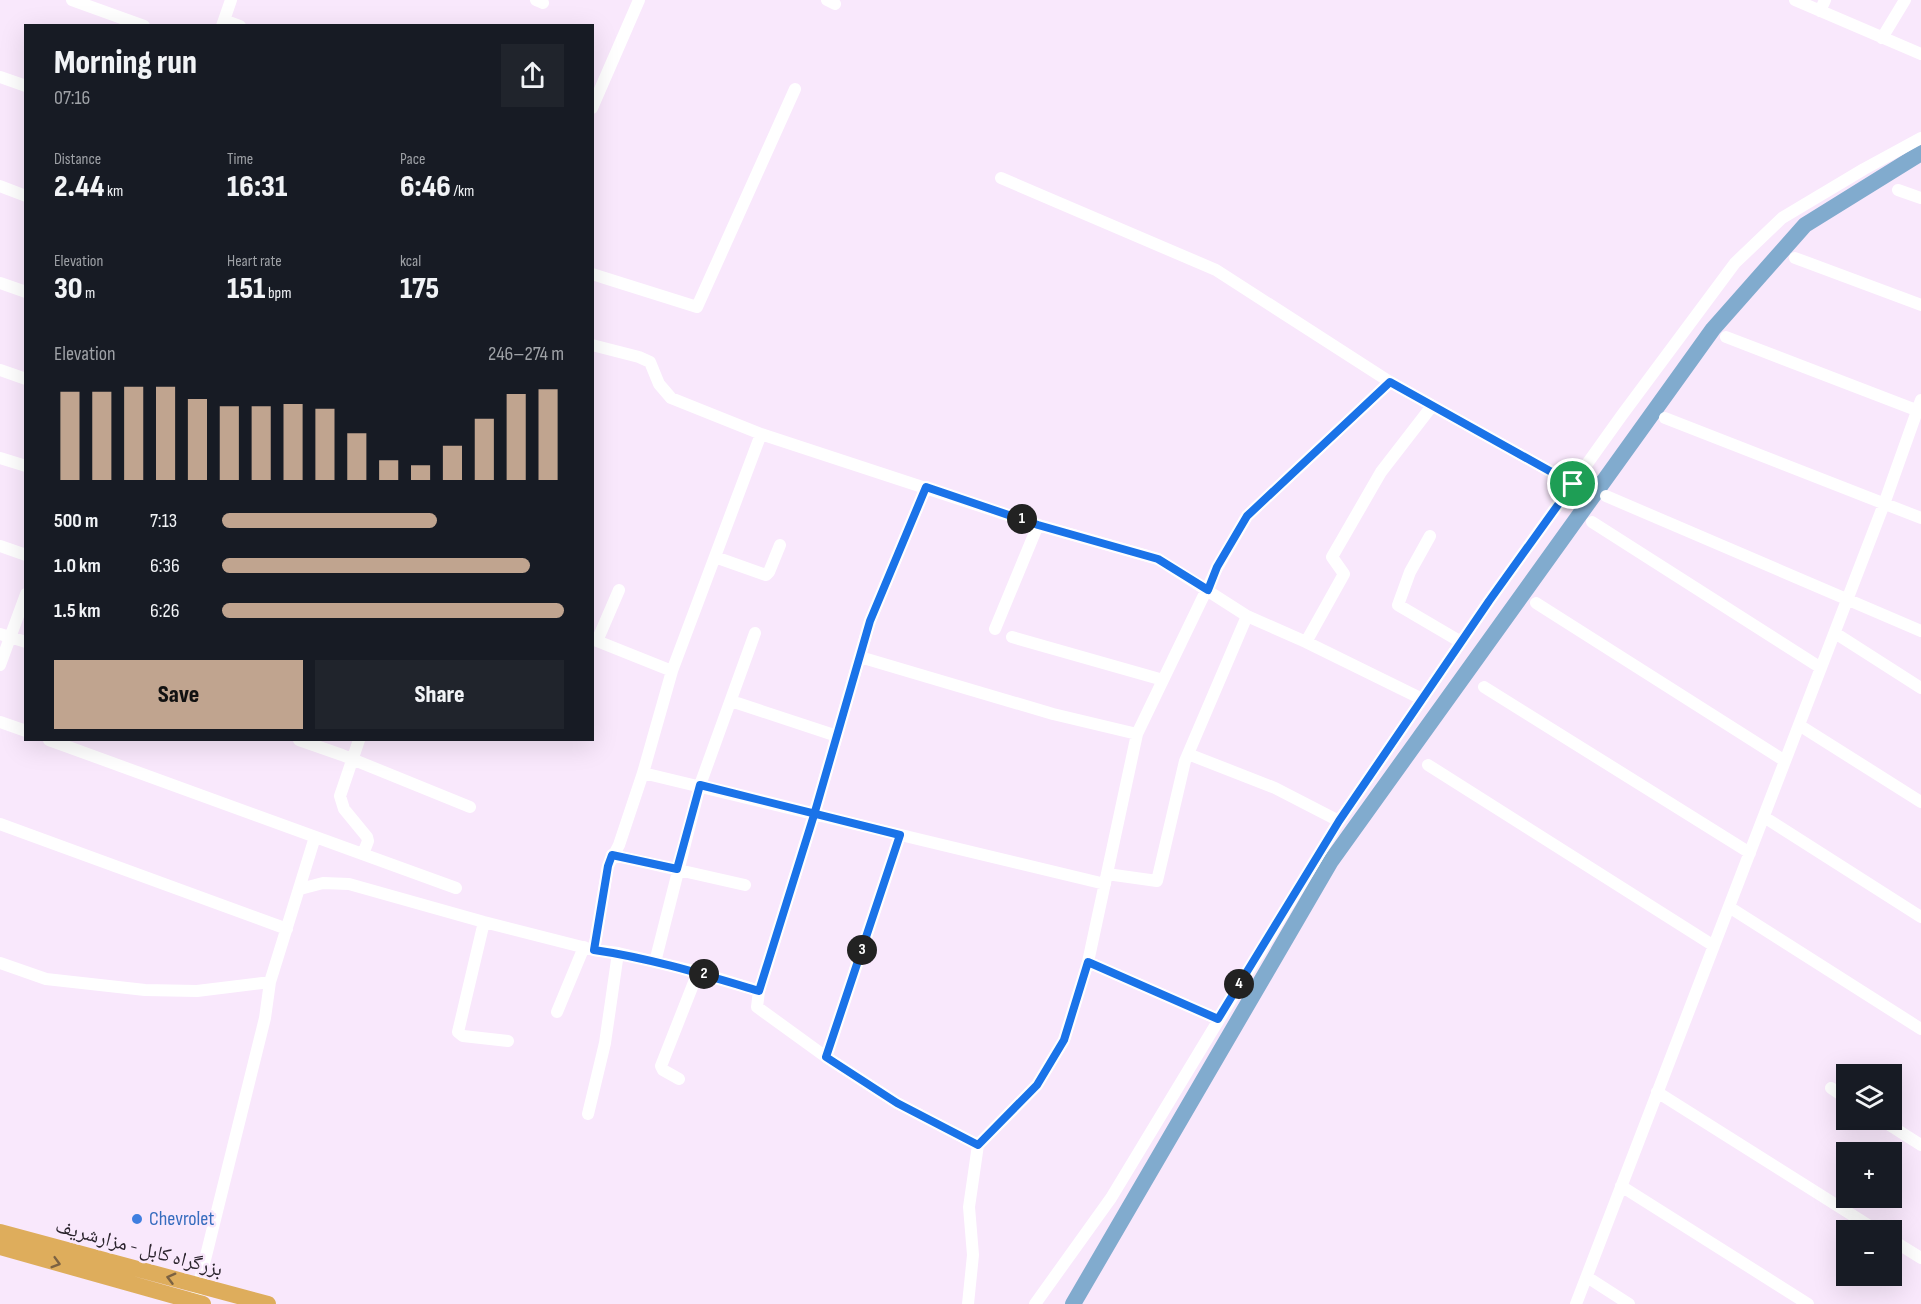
<!DOCTYPE html>
<html lang="en">
<head>
<meta charset="utf-8">
<style>
  body { margin:0; font-family:"Sofia Sans Condensed","Noto Naskh Arabic",sans-serif; background:#20242c; color:#f1f3f6; height:100vh; display:flex; flex-direction:column; font-size:22px; white-space:nowrap }
  * { box-sizing:border-box; margin:0 }
  p { font-size:20px; color:#9ea1a6 }
  .icon { flex:none; width:33px; height:33px; fill:none; stroke:currentColor; stroke-width:2; stroke-linecap:round; stroke-linejoin:round }
  .map { position:relative; flex:1; overflow:hidden }
  .side { position:absolute; left:24px; top:24px; width:570px; height:717px; display:flex; flex-direction:column; background:#171b24; border-radius:0px; box-shadow:0 6px 24px #0002 }
  .side>* { flex:none }
  .buttons { position:absolute; left:1836px; top:1064px; display:grid; gap:12px }
  .buttons a { display:grid; place-items:center; width:66px; height:66px; border-radius:0px; background:#171b24; box-shadow:0 6px 24px #0002; font-size:30px }
  .pin { position:absolute; display:grid; place-items:center; width:51px; height:51px; color:#fff; margin:-26px; border:3px solid #fff; border-radius:50%; box-shadow:0 2px 6px #0007 }
  .km { position:absolute; width:30px; height:30px; margin:-15px; border-radius:50%; background:#222; color:#fff; font-size:16px; line-height:30px; text-align:center }
  .round { display:grid; place-items:center; flex:none; width:63px; height:63px; border-radius:0px; background:#20242c }
  .summary { display:flex; align-items:center; justify-content:space-between; height:102px; padding:0 30px }
  h1 { font-size:33px; font-weight:800; line-height:45px }
  .figures { display:grid; grid-template-columns:repeat(3,1fr); gap:9px; height:102px; padding:6px 30px }
  .figures div { display:grid; align-content:center }
  .figures b { font-size:30px; font-weight:800 }
  .figures small { font-size:16px; font-weight:400 }
  .figures p { font-size:16px }
  .chart { height:168px; padding:12px 30px }
  .chart p { display:flex; justify-content:space-between }
  .chart svg { width:100%; height:108px; margin-top:6px; stroke:#c0a48f; stroke-width:6 }
  .cta { display:flex; gap:12px; margin-top:auto; padding:12px 30px }
  .cta a { flex:1; height:69px; border-radius:0px; background:#c0a48f; color:#111; font-size:24px; font-weight:800; line-height:69px; text-align:center }
  .cta a+a { background:#20242c; color:#f1f3f6 }
  ul { padding:0 30px; list-style:none; font-size:20px }
  li { display:grid; grid-template-columns:96px 72px 1fr; align-items:center; height:45px }
  li i { height:15px; border-radius:8px; background:#c0a48f }
  .map>svg:first-child { display:block }
</style>
</head>
<body>
<div class="map">
<svg width="1921" height="1304" viewBox="0 0 1921 1304">
  <rect width="100%" height="100%" fill="#f9e8fc"/>
  <g fill="none" stroke-linecap="round" stroke-linejoin="round">
    <path stroke="#81abce" stroke-width="16" d="M1073,1304L1331,861L1713,329L1805,225L1921,153"/>
    <path stroke="#fff" stroke-width="12" d="M72,0L144,26
      M536,0L543,3
      M827,0L835,4
      M1795,0L1921,54
      M1820,11L1825,0
      M224,20L240,26
      M222,26L231,0
      M1882,38L1905,0
      M0,77L26,86
      M592,108L639,0
      M1001,178L1216,270L1390,382
      M0,186L26,196
      M1898,190L1921,198
      M1795,258L1921,305
      M592,274L697,307L795,89
      M0,283L26,292
      M1726,337L1921,412
      M592,345L639,357L650,362L659,384L671,398L761,434L1038,525L1158,559L1247,616L1306,642L1422,699
      M0,370L26,379
      M1665,418L1921,518
      M0,458L26,466
      M926,487L870,621L814,815L759,991L757,1007L826,1057L897,1103L978,1145
      M1606,496L1921,631
      M1592,522L1821,668
      M1430,536L1410,572L1398,605L1461,642
      M0,546L26,555
      M715,557L766,575L769,572L780,545
      M1536,603L1785,761
      M995,629L1038,525
      M1835,633L1921,688
      M0,634L26,642
      M1012,637L1163,680
      M592,639L672,671
      M597,641L619,590
      M1306,642L1344,574L1332,557L1381,472L1432,406
      M860,657L1053,714L1137,734
      M0,665L26,594
      M1484,687L1750,853
      M731,701L837,736
      M0,722L26,731
      M1799,725L1921,802
      M49,740L456,888
      M299,740L342,755L470,807
      M359,740L340,796L344,809L367,837L368,841L363,854
      M1188,754L1275,788L1339,821
      M1428,765L1714,946
      M643,773L1105,884
      M1764,817L1921,917
      M0,824L287,929
      M612,855L745,885
      M1107,874L1157,881L1185,761L1247,616
      M300,889L323,883L349,884L484,922L594,950L618,953L698,972L759,991
      M1729,907L1921,1029
      M484,922L458,1032L463,1036L508,1041
      M594,950L608,866L619,845L643,773L672,671L761,434
      M655,962L700,785L755,633
      M1088,962L1218,1019
      M0,963L46,979L145,990L197,991L270,982
      M557,1012L584,947
      M826,1057L900,835
      M679,1079L663,1070L661,1066L698,972
      M1831,1088L1846,1098
      M1657,1092L1876,1230
      M588,1114L605,1043L618,953
      M1880,1119L1921,1145
      M1621,1186L1808,1304
      M1892,1240L1921,1258
      M1587,1277L1629,1304
      M197,1292L265,1018L270,982L315,837
      M968,1304L973,1255L969,1207L978,1145L1037,1085L1064,1040L1088,962L1137,734L1217,568L1247,516L1390,382L1573,484
      M1035,1304L1111,1198L1339,821L1489,601L1622,415L1735,263L1782,218L1864,169L1921,138
      M1576,1304L1884,504L1921,400"/>
    <path stroke="#dead5c" stroke-width="16" d="M0,1232L268,1304
      M0,1247L203,1304"/>
  </g>
  <defs><path id="oneway-chevron" d="M-2-3.5L2.5 0L-2 3.5" fill="none" stroke-width="1.6" stroke-linecap="round" stroke-linejoin="round" transform="scale(1.5)"/></defs>
  <g stroke="#7c6242">
    <use href="#oneway-chevron" transform="translate(56 1263) rotate(16)"/>
    <use href="#oneway-chevron" transform="translate(171 1278) rotate(-165)"/>
  </g>
  <g fill="none" stroke-linecap="round" stroke-linejoin="round">
    <defs>
      <path id="route" d="M1573,484L1390,382L1247,516L1217,567L1208,590L1158,559L1038,525L926,487L870,621L814,815L759,991C705,975 650,958 594,950L608,866L612,855L677,869L700,785L900,835L826,1057L897,1103L978,1145L1037,1085L1064,1040L1088,962L1218,1019L1339,821L1489,601L1573,484"/>
    </defs>
    <use href="#route" stroke="#fff" stroke-width="12"/>
    <use href="#route" stroke="#1a73e8" stroke-width="8"/>
  </g>
  <circle fill="#3f7fe0" stroke="#f9e8fc" stroke-width="2" cx="137" cy="1219" r="6"/>
  <g text-anchor="middle" dominant-baseline="central" stroke-width="5" stroke-linejoin="round" paint-order="stroke">
    <g font-size="20" fill="#366cbe" stroke="#f9e8fc" text-anchor="start">
      <text x="149" y="1219">Chevrolet</text>
    </g>
    <g font-size="20" fill="#2b242d" stroke="#f9e8fc">
      <text transform="translate(139 1248) rotate(15)">بزرگراه کابل - مزارشریف</text>
    </g>
  </g>
</svg>
<div class="buttons">
<a><svg class="icon" aria-label="layers" viewBox="0 0 24 24"><path d="M12 4l9 5-9 5-9-5zM3 14l9 5 9-5"/></svg></a>
<a>+</a>
<a>−</a>
</div>
<div class="pin" style="left:1573px;top:484px;background:#1e9e55"><svg class="icon" aria-label="arrive" viewBox="0 0 24 24"><path d="M6 21V4h12l-3 4 3 4H6"/></svg></div>
<b class="km" style="left:1022px;top:519px">1</b>
<b class="km" style="left:704px;top:974px">2</b>
<b class="km" style="left:862px;top:950px">3</b>
<b class="km" style="left:1239px;top:984px">4</b>
<section class="side">
<div class="summary"><div><h1>Morning run</h1><p>07:16</p></div><a class="round"><svg class="icon" aria-label="share" viewBox="0 0 24 24"><path d="M12 15V3M7 8l5-5 5 5M5 13v7h14v-7"/></svg></a></div>
<div class="figures">
<div><p>Distance</p><b>2.44<small> km</small></b></div>
<div><p>Time</p><b>16:31</b></div>
<div><p>Pace</p><b>6:46<small> /km</small></b></div>
</div>
<div class="figures">
<div><p>Elevation</p><b>30<small> m</small></b></div>
<div><p>Heart rate</p><b>151<small> bpm</small></b></div>
<div><p>kcal</p><b>175</b></div>
</div>
<div class="chart"><p><span>Elevation</span>246–274 m</p>
<svg viewBox="0 0 160 44" preserveAspectRatio="none"><path d="M5 44V8M15 44V8M25 44V6M35 44V6M45 44V11M55 44V14M65 44V14M75 44V13M85 44V15M95 44V25M105 44V36M115 44V38M125 44V30M135 44V19M145 44V9M155 44V7"/></svg>
</div>
<ul>
<li><b>500 m</b>7:13<i style="width:63%"></i></li>
<li><b>1.0 km</b>6:36<i style="width:90%"></i></li>
<li><b>1.5 km</b>6:26<i style="width:100%"></i></li>
</ul>
<div class="cta"><a>Save</a><a>Share</a></div>
</section>
</div>
</body>
</html>
